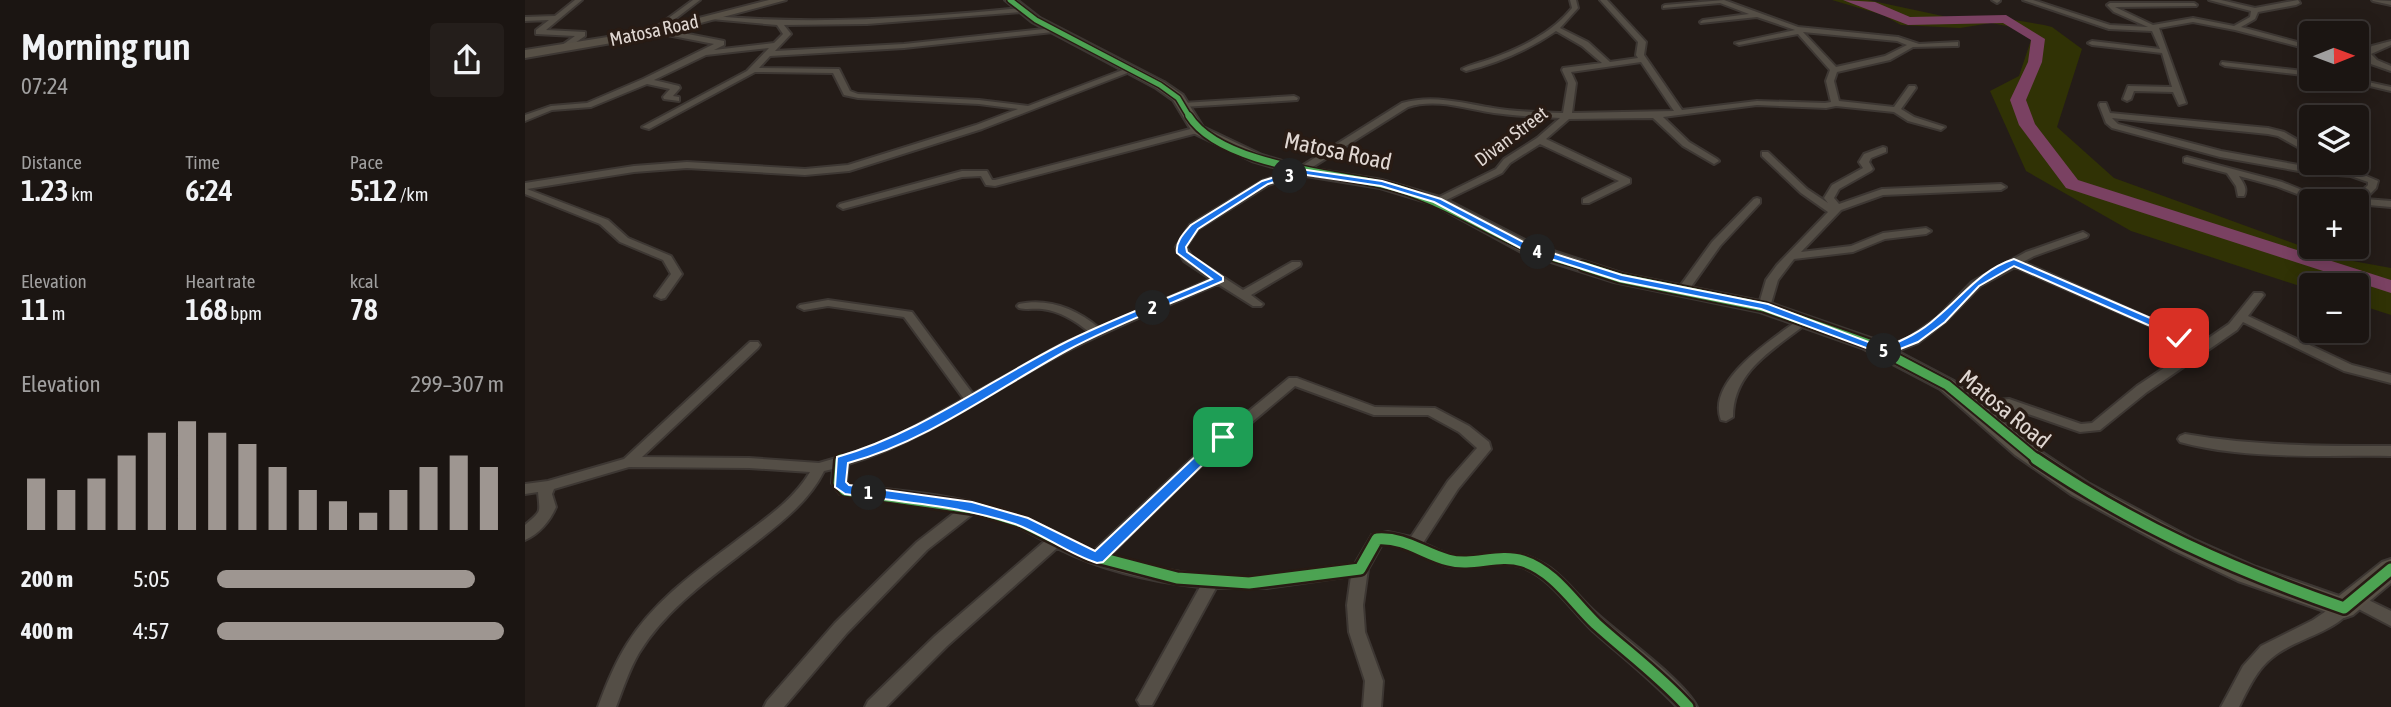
<!DOCTYPE html>
<html lang="en">
<head>
<meta charset="utf-8">
<style>
  body { margin:0; font-family:"Asap Condensed",sans-serif; background:#241e1b; color:#f1f3f6; height:100vh; display:flex; flex-direction:column; font-size:26px; white-space:nowrap }
  * { box-sizing:border-box; margin:0 }
  p { font-size:23px; color:#a09f9f }
  .icon { flex:none; width:38px; height:38px; fill:none; stroke:currentColor; stroke-width:2; stroke-linecap:round; stroke-linejoin:round }
  .map { position:relative; flex:1; overflow:hidden }
  .drawer { display:flex; flex-direction:column; background:#1b1512; width:525px }
  .drawer>* { flex:none }
  .needle { width:46px; rotate:89deg }
  .controls { position:absolute; left:1774px; top:21px; display:grid; gap:14px }
  .controls a { display:grid; place-items:center; width:70px; height:70px; border-radius:7px; background:#1b1512; box-shadow:0 4px 18px #0003,0 0 0 2px #393432; font-size:35px }
  .pin { position:absolute; display:grid; place-items:center; width:60px; height:60px; color:#fff; margin:-30px; border-radius:14px; box-shadow:0 4px 10px #0006 }
  .km { position:absolute; width:35px; height:35px; margin:-18px; border-radius:50%; background:#222; color:#fff; font-size:19px; line-height:35px; text-align:center }
  .round { display:grid; place-items:center; flex:none; width:74px; height:74px; border-radius:7px; background:#241e1b }
  .headline { display:flex; align-items:center; justify-content:space-between; height:119px; padding:0 21px }
  h1 { font-size:38px; font-weight:600; line-height:52px }
  .metrics { display:grid; grid-template-columns:repeat(3,1fr); gap:10px; height:119px; padding:7px 21px }
  .metrics div { display:grid; align-content:center }
  .metrics b { font-size:30px; font-weight:600 }
  .metrics small { font-size:19px; font-weight:400 }
  .metrics p { font-size:19px }
  .chart { height:196px; padding:14px 21px }
  .chart p { display:flex; justify-content:space-between }
  .chart svg { width:100%; height:126px; margin-top:7px; stroke:#9e9691; stroke-width:6 }
  ul { padding:0 21px; list-style:none; font-size:23px }
  li { display:grid; grid-template-columns:112px 84px 1fr; align-items:center; height:52px }
  li i { height:18px; border-radius:9px; background:#9e9691 }
  main { display:flex; flex:1; min-height:0 }
  .map>svg:first-child { display:block }
</style>
</head>
<body>
<main>
<section class="drawer">
<div class="headline"><div><h1>Morning run</h1><p>07:24</p></div><a class="round"><svg class="icon" aria-label="share" viewBox="0 0 24 24"><path d="M12 15V3M7 8l5-5 5 5M5 13v7h14v-7"/></svg></a></div>
<div class="metrics">
<div><p>Distance</p><b>1.23<small> km</small></b></div>
<div><p>Time</p><b>6:24</b></div>
<div><p>Pace</p><b>5:12<small> /km</small></b></div>
</div>
<div class="metrics">
<div><p>Elevation</p><b>11<small> m</small></b></div>
<div><p>Heart rate</p><b>168<small> bpm</small></b></div>
<div><p>kcal</p><b>78</b></div>
</div>
<div class="chart"><p><span>Elevation</span>299–307 m</p>
<svg viewBox="0 0 160 44" preserveAspectRatio="none"><path d="M5 44V26M15 44V30M25 44V26M35 44V18M45 44V10M55 44V6M65 44V10M75 44V14M85 44V22M95 44V30M105 44V34M115 44V38M125 44V30M135 44V22M145 44V18M155 44V22"/></svg>
</div>
<ul>
<li><b>200 m</b>5:05<i style="width:90%"></i></li>
<li><b>400 m</b>4:57<i style="width:100%"></i></li>
</ul>
</section>
<div class="map">
<svg width="1866" height="707" viewBox="0 0 1866 707">
  <rect width="100%" height="100%" fill="#241c18"/>
  <path fill="#303205" d="M1307,0H1343L1427,18L1472,17L1519,25L1527,27L1557,49L1532,127L1589,178L1806,257L1866,268V315L1832,304V285H1787V290L1606,231L1501,171L1465,91L1494,76L1506,40L1503,30L1466,23L1435,28L1376,25L1358,15Z"/>
  <g fill="none" stroke-linecap="round" stroke-linejoin="round">
    <path fill="#7a4162" fill-rule="evenodd" d="M1318,0L1350,2L1385,17L1481,15L1520,39L1517,62L1501,100L1510,124L1553,180L1866,280V293L1541,188L1494,125L1485,100L1503,62L1506,40L1478,23L1383,25Z"/>
    <defs>
      <path id="street" d="M50,0H57L21,30L60,32V36L40,50L33,48L50,36L11,34V30L24,20L0,21V17L30,16Z
        M168,0H175L137,29L199,41V45L189,50L249,43L258,34L252,25L186,19L185,18L188,16C291,25 393,18 496,8L499,10L496,12L342,24L259,25L266,34L250,51L379,44L528,28L532,30L528,32L379,48L245,56L234,68L314,69L325,91L333,94L454,100L503,106L603,68L610,70L457,129L324,171L280,175L162,168L109,172L2,189L83,220L103,238L146,256L157,274L140,298L136,299L130,296L146,274L138,260L95,242L75,224L0,194V183L109,166L162,162L280,169L323,165L451,125L493,109L454,104L333,98L319,95L308,73L230,72L124,129L117,127L222,71L244,48L181,55L129,80L154,86L155,88L148,96L154,97V101L139,99L138,97L145,89L122,84L66,107L27,110L0,121V115L26,106L62,103L118,79L189,44L132,33L127,35L123,33Z
        M1045,0H1051L1053,8L1035,28L1063,42L1085,62L1113,58L1111,55L1113,42L1075,0H1082L1121,42L1119,55L1157,110L1232,101L1300,103L1306,102L1301,81L1305,70L1273,34L1214,45L1210,43L1270,30L1232,17L1176,23L1175,22L1178,20L1224,14L1195,3L1138,8V6L1140,5L1199,0L1273,27L1373,37L1394,44L1433,42V46H1430L1388,47L1365,60L1312,72L1309,81L1314,101L1369,107L1384,86H1390L1391,88L1376,109L1389,117L1420,127L1416,130L1383,121L1369,112L1311,106L1301,108L1232,105L1138,117L1164,142L1192,159L1194,161L1189,164L1158,146L1128,118L1044,119L1021,139L1105,179V183L1064,203H1058V199L1094,181L1015,144L985,163L977,173L913,204L910,203V199L971,169L979,159L1012,138L1035,118C1013,117 991,116 969,113C941,109 912,98 883,107L778,173L743,185L673,229L661,247L667,257L718,290L767,262H775L776,264L775,266L726,295L738,304L736,306H728L693,284C644,305 594,325 546,349C471,387 404,440 323,464L321,482L324,485C384,492 444,496 501,518C525,527 545,542 569,551L673,453L764,378H772L850,407L910,408L944,426L964,442L966,449L933,489L898,543C909,548 920,555 933,556C956,558 978,549 1002,556C1010,559 1018,563 1025,568C1043,581 1055,599 1071,613C1096,636 1159,680 1172,707H1152C1126,679 1096,656 1068,631C1046,610 1026,578 997,567C973,558 946,572 922,566C899,560 881,542 857,544L843,569L838,605L840,632L858,681L856,707H838L840,681L824,632L822,605L826,576L742,588H691L627,705H615L612,700L615,695L675,587C627,582 576,570 532,548L422,646L361,707H340L343,701L410,636L520,541L492,526L449,513L402,550L322,633L259,707H239L242,701L310,623L392,542L433,510L315,494L307,483L308,469L299,471C283,503 253,525 225,547C185,578 141,609 114,653C104,670 98,689 91,707H73C81,685 90,663 102,644C129,601 171,571 211,541C237,521 268,501 285,472L224,468L104,467L29,489L27,494L31,507C25,521 14,534 0,540V525C17,510 15,514 13,492L0,494V484L23,481L99,459L225,342H233L235,345L233,348L117,457L224,458L294,463L346,448L378,433L439,399L379,317L303,306L279,310L273,307L275,305L303,300L387,312L448,394L537,344L564,332C551,321 535,311 517,309C509,308 502,310 494,308L492,306L494,304C524,298 551,309 574,328L686,279L659,261L651,247L665,225L737,181L772,169L877,103C908,94 937,103 968,108C991,112 1015,112 1038,113L1043,83L1037,70L1038,68L1077,63L1057,46L1031,31C1003,50 973,63 941,71L937,69C946,64 958,62 968,58C997,47 1027,33 1047,8ZM1278,32L1372,41L1382,45L1360,56L1311,67ZM1116,62L1149,111L1047,113L1051,83L1046,72ZM770,386L849,415H903L934,432L952,448L923,481L886,537L863,532L847,535L830,564C794,568 759,575 723,577C676,578 629,569 584,556L683,459Z
        M1467,0H1475V1L1472,3Z
        M1498,0H1508L1585,25L1623,27L1589,12L1582,5L1585,3H1669L1672,5L1671,6L1590,7L1628,25L1668,18L1709,26L1725,17L1726,11L1684,0H1696L1730,8L1773,0L1775,3L1771,5L1733,12L1730,19L1716,27L1787,46V50L1710,30L1668,22L1634,28L1661,103L1654,105L1648,92L1609,91L1606,99L1602,101L1598,99L1603,86L1647,87L1637,53L1567,45L1563,43L1567,41L1635,49L1627,31L1584,29Z
        M1847,0L1866,1V5L1848,1Z
        M1866,41V45L1846,54L1852,60L1866,66V71L1846,64L1837,54L1847,46Z
        M1697,62L1787,72V76L1700,66L1696,64Z
        M1815,79H1829L1866,87V91Z
        M769,96L773,98L772,100L658,107L654,105L658,103Z
        M1575,103H1581L1585,113L1743,128L1759,132L1787,148V155L1753,136L1743,134L1587,118L1593,124L1696,151L1785,167L1827,170L1853,181L1851,188L1840,199L1866,201V207L1832,204V201H1827L1843,185V182L1826,176L1785,173L1695,157L1587,128L1581,123L1574,105Z
        M673,127L676,128V132L470,186L461,185L456,176L437,177L318,209L313,206L315,204L437,171H462L467,180H470Z
        M1358,147L1361,148V152L1346,158L1344,162L1348,169L1346,171L1314,189L1309,198L1314,204L1357,189L1476,184L1481,187L1476,190L1358,195L1316,210L1276,252L1326,246L1358,233L1401,228L1406,231L1401,234L1360,239L1328,252L1269,259L1253,280L1245,307L1239,310L1235,309L1233,307L1241,280L1252,265L1303,212L1276,193L1237,156V152H1243L1282,189L1303,203L1299,198L1307,185L1338,168L1334,162L1339,154Z
        M1662,157L1757,182L1804,201H1791L1751,186L1714,176C1718,183 1723,188 1719,196H1713L1711,186L1702,173L1659,162V158Z
        M1232,198L1235,199V203L1195,246L1163,291H1155L1153,289L1187,242L1229,199Z
        M1558,232L1563,235L1562,237L1509,256L1498,262L1631,321L1675,344L1704,324L1729,293H1737L1739,295L1723,316L1827,365L1866,375V383L1819,371L1718,322L1712,330L1622,392L1575,430L1555,432L1483,407L1442,409L1440,406L1447,402L1484,399L1556,424L1567,423L1612,386L1666,350L1623,325L1490,267L1455,286L1420,322L1393,343L1360,356L1354,352L1356,349L1385,337L1412,318L1447,282L1501,252Z
        M1277,318L1281,320L1283,322L1281,324C1248,350 1208,371 1208,417L1201,421L1196,420C1181,380 1247,340 1273,320Z
        M1660,434C1728,446 1797,446 1866,446V456C1799,455 1720,460 1655,442L1653,439L1655,436Z
        M1827,592L1866,611V626L1826,605L1827,608C1814,631 1767,640 1748,657C1732,669 1723,689 1714,707H1696L1718,666L1736,646L1788,620L1813,603L1821,602L1819,598L1821,593Z"/>
      <path id="secondary" d="M244,0H261L127,36L0,58V50L127,30Z
        M480,0H492L515,18L639,82L658,95L678,127L737,155L777,167L857,180L918,198L1010,245L1099,274L1245,303L1351,340L1429,381L1506,445L1563,483L1668,539L1731,567L1814,596L1857,562L1866,559V583L1828,615L1819,618L1713,581L1650,551L1547,495L1490,455L1415,389L1337,348L1235,312L1089,282L998,253L908,204L855,188L775,175L727,161L668,133L648,100L631,88L507,22Z"/>
    </defs>
    <use href="#street" stroke="#3d3733" stroke-width="4"/>
    <use href="#secondary" stroke="#3d3733" stroke-width="4"/>
    <use href="#street" fill="#544e46" fill-rule="evenodd"/>
    <use href="#secondary" fill="#575046" fill-rule="evenodd"/>
    <defs>
      <path id="cycleway-far3" d="M485,0L511,20L635,85L653,98L665,118"/>
      <path id="cycleway-far2" d="M664,116C694,164 805,173 856,184C910,196 953,226 1002,248C1022,257 1044,262 1064,268"/>
      <path id="cycleway-far1" d="M1058,266L1095,278L1239,307L1344,344L1422,385L1514,461"/>
      <path id="cycleway" d="M1511,459C1610,526 1707,569 1819,608L1866,569
        M316,460L314,483L320,490L454,509L497,522L564,555L652,578L724,583L835,569L852,539C880,537 897,553 923,560C948,567 973,553 998,561C1029,571 1048,602 1071,624C1102,652 1135,676 1163,707"/>
    </defs>
    <use href="#cycleway-far3" stroke="#281b14" stroke-width="8"/>
    <use href="#cycleway-far2" stroke="#281b14" stroke-width="10"/>
    <use href="#cycleway-far1" stroke="#281b14" stroke-width="13"/>
    <use href="#cycleway" stroke="#281b14" stroke-width="16"/>
    <use href="#cycleway-far3" stroke="#4ca352" stroke-width="5"/>
    <use href="#cycleway-far2" stroke="#4ca352" stroke-width="7"/>
    <use href="#cycleway-far1" stroke="#4ca352" stroke-width="9"/>
    <use href="#cycleway" stroke="#4ca352" stroke-width="11"/>
  </g>
  <path fill="#1a73e8" stroke="#fff" stroke-width="2" d="M775,169L857,181L916,199L1008,247L1097,275L1243,304L1359,348C1378,340 1396,332 1411,318C1437,297 1455,270 1489,259L1630,320L1659,338L1650,340L1623,325L1489,266L1454,286L1420,322L1393,342L1360,355L1236,309L1095,281L1001,251L909,202L856,186L775,174L743,184L673,229L661,247L662,252L698,277V281C646,304 591,324 541,351C470,390 401,442 323,463L321,482L324,485L447,502L503,518L570,551L694,434H703V440L578,562L572,563C543,554 518,534 490,524C435,506 377,502 320,494L310,487L312,457C393,434 461,383 535,345C584,320 637,301 687,279L652,253C650,242 659,233 666,225L737,181Z"/>
  <g text-anchor="middle" dominant-baseline="central" stroke-width="7" stroke-linejoin="round" paint-order="stroke">
    <g font-size="19" fill="#e0d7d2" stroke="#281b14">
      <text transform="translate(129 30) rotate(-12)">Matosa Road</text>
      <text transform="translate(986 136) rotate(-37)">Divan Street</text>
    </g>
    <g font-size="23" fill="#e0d7d2" stroke="#281b14">
      <text transform="translate(813 151) rotate(12)">Matosa Road</text>
      <text transform="translate(1480 409) rotate(39)">Matosa Road</text>
    </g>
  </g>
</svg>
<div class="controls">
<a><svg class="needle" viewBox="-14 -14 28 28"><path d="M0-13l5 13h-10z" fill="#e53935"/><path d="M0 13l5-13h-10z" fill="#a09f9f"/></svg></a>
<a><svg class="icon" aria-label="layers" viewBox="0 0 24 24"><path d="M12 4l9 5-9 5-9-5zM3 14l9 5 9-5"/></svg></a>
<a>+</a>
<a>−</a>
</div>
<div class="pin" style="left:698px;top:437px;background:#1e9e55"><svg class="icon" aria-label="arrive" viewBox="0 0 24 24"><path d="M6 21V4h12l-3 4 3 4H6"/></svg></div>
<div class="pin" style="left:1654px;top:338px;background:#d93025"><svg class="icon" aria-label="check" viewBox="0 0 24 24"><path d="M5 12l5 5 9-10"/></svg></div>
<b class="km" style="left:344px;top:493px">1</b>
<b class="km" style="left:628px;top:308px">2</b>
<b class="km" style="left:765px;top:176px">3</b>
<b class="km" style="left:1013px;top:252px">4</b>
<b class="km" style="left:1359px;top:351px">5</b>
</div>
</main>
</body>
</html>
